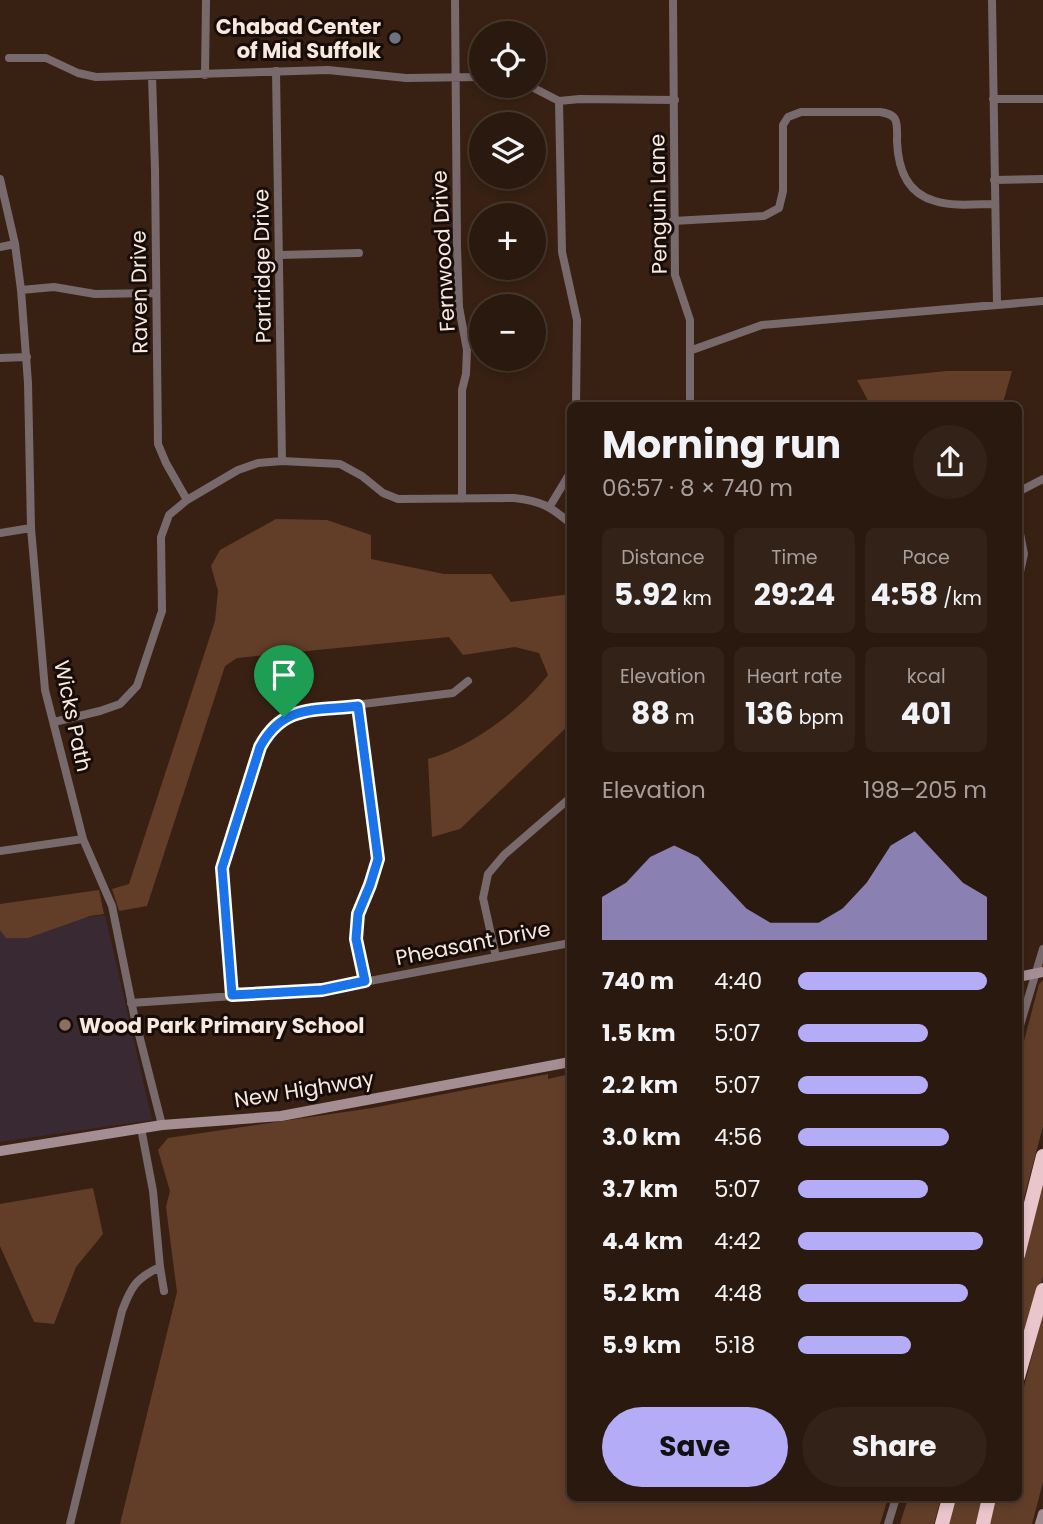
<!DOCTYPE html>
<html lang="en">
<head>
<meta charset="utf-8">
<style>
  body { margin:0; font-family:Poppins,sans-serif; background:#322217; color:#f1f3f6; height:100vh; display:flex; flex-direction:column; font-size:26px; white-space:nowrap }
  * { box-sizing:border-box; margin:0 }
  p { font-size:23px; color:#a5a09e }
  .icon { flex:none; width:38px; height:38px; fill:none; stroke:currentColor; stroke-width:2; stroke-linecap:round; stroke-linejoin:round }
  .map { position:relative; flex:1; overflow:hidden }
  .sheet { position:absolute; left:567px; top:402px; width:455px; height:1099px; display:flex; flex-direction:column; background:#2a190e; border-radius:10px; box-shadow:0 4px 10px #0003,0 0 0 2px #46382e }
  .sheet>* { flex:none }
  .buttons { position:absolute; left:469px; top:21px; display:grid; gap:14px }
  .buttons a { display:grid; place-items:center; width:77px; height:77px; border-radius:50%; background:#2a190e; box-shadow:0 4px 10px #0003,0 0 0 2px #46382e; font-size:35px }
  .pin { position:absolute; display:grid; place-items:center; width:60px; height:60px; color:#fff; margin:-72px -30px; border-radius:50% 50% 50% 0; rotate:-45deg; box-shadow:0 0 7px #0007 }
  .pin .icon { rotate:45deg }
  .round { display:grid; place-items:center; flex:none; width:74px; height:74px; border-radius:37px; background:#322217 }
  .overview { display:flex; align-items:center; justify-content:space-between; height:119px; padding:0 35px }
  h1 { font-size:38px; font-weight:700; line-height:52px }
  .figures { display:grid; grid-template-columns:repeat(3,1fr); gap:10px; height:119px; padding:7px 35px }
  .figures div { display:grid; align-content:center; border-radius:10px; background:#322217; text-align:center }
  .figures b { font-size:30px; font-weight:700 }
  .figures small { font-size:19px; font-weight:400 }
  .figures p { font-size:19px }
  .chart { height:196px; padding:14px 35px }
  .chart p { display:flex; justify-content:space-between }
  .chart svg { width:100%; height:126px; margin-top:7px; fill:#b5acf8; opacity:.7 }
  .primary-button { display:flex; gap:14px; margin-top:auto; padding:14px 35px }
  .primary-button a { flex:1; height:80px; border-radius:42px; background:#b5acf8; color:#111; font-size:28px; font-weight:700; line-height:80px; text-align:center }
  .primary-button a+a { background:#322217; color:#f1f3f6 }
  ul { padding:0 35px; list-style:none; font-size:23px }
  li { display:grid; grid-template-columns:112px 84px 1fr; align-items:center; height:52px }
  li i { height:18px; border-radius:9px; background:#b5acf8 }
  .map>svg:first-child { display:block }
</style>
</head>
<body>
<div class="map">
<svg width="1043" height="1524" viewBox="0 0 1043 1524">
  <rect width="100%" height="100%" fill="#382113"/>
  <path fill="#392933" d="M105,915L152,1120L0,1142V929Z"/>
  <path fill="#623e29" d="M947,371H1012L1002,406H871L857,380Z
    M276,519L327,520L371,535V559L444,574H491L511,602L570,594V724L460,829L432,837L428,759C471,747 521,710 548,675L539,653L515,647L463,655L449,637L237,658L225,666L147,906L119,911L112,889L129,884L215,621L218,591L211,566L220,550Z
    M99,890L104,914L90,916L28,938H6L0,930V904Z
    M1043,980V1126L1019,1217V1060L1039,984Z
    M548,1074V1079L570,1074V1498H888L880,1524H120L177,1292L166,1207L170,1191L158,1150L168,1138L372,1108Z
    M1043,1168V1276L1019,1363V1261Z
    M93,1188L103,1234L76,1267L54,1324L34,1322L0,1246V1204Z
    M1043,1313V1482L1032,1524H988L995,1498H1018L1019,1406Z
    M908,1498H941L934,1524H900Z
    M955,1498H985L978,1524H947Z"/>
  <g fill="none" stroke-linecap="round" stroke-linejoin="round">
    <path stroke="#78696c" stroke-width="8" d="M455,0L457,247L459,307L467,350L466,374L462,390V499
      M673,0L675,275L690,320V406
      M992,0L997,305
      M9,58H46L78,73L96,77L328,70L406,78L481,77
      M276,71L282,461
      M205,75L206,0
      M152,76L155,169L158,444L166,463L187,500
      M530,86L559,101L580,99L675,100
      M993,99H1043
      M559,101L562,252L577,320L576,406
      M0,179L15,244L21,290L28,383L31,528L45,690L83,839L112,906L134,1015L162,1125
      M994,180L1043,179
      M673,221L764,216L779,208L783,191V125L788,117L801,112H880C886,113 892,114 895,119C898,125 897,134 897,141C898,168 906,193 935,201C954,207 976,204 995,204
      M0,247L15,244
      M279,255L359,253
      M21,290L54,287L95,294L155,293
      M692,350L762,325L1043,301
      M0,358L27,357
      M1018,492L1043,479
      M550,506L570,473
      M1018,523L1024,554L1018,581
      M0,533L31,528
      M358,706L378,860L370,885L358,914L356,939L365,981
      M54,722L100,711L120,704L137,686L162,611L161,537L169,515L187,500L238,470L258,463L282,461L340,464L362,476L383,493L398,499L514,498C541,501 550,506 570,523
      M0,851L83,839
      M496,957L483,898L488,874L504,855L570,798
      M232,995L222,868L260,747C269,730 279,719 297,712L453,693L468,681
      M131,1003L322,990L570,943
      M1018,1032L1043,949
      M141,1128L153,1191L160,1267L164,1291
      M70,1524L122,1311C131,1287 136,1278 160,1267
      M888,1524L896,1498"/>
    <path stroke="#a58e93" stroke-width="10" d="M1018,977L1043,972
      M0,1151L162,1125L281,1116L570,1062
      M1040,1524L1043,1514"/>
    <path stroke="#e9c5cc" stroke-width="14" d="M1018,1255L1043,1156
      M1018,1377L1043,1290
      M942,1524L949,1498
      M983,1524L989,1498"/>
  </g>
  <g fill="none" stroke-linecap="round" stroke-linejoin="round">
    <defs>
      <path id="route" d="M358,706L378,859L370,885L358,914L356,939L365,981L322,990L232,995L222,868L260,747C283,704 315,711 358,706Z"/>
    </defs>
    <use href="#route" stroke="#fff" stroke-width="14"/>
    <use href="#route" stroke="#1a73e8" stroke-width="9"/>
  </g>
  <circle fill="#6b7280" stroke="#170d08" stroke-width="2.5" cx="395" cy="38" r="7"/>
  <circle fill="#8d6e63" stroke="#170d08" stroke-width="2.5" cx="65" cy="1025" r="7"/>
  <g text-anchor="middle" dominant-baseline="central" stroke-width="6" stroke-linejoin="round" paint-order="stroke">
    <g font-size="21" font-weight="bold" fill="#f8e8df" stroke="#170d08" text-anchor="end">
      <text x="381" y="26">Chabad Center<tspan x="381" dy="24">of Mid Suffolk</tspan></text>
      <text x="79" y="1025" text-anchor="start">Wood Park Primary School</text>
    </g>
    <g font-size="21" fill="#f8e8df" stroke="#170d08">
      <text transform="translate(658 204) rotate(-91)">Penguin Lane</text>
      <text transform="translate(443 251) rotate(-93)">Fernwood Drive</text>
      <text transform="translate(262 266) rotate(-91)">Partridge Drive</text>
      <text transform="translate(139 292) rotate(-91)">Raven Drive</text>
      <text transform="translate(73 716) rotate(78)">Wicks Path</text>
      <text transform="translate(473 943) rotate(-11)">Pheasant Drive</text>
      <text transform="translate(304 1089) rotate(-9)">New Highway</text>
    </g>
  </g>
</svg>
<div class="buttons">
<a><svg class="icon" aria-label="locate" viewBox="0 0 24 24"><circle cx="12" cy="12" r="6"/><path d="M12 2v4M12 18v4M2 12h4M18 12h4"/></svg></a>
<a><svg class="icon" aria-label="layers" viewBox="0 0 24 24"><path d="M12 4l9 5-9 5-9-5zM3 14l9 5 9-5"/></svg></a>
<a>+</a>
<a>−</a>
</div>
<div class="pin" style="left:284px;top:717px;background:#1e9e55"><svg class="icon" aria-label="arrive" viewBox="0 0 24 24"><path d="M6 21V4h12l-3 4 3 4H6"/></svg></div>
<section class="sheet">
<div class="overview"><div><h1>Morning run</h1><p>06:57 · 8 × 740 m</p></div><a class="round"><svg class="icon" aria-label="share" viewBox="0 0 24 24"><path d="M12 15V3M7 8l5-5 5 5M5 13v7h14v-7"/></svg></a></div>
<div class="figures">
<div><p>Distance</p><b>5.92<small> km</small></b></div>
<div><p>Time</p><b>29:24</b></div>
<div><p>Pace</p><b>4:58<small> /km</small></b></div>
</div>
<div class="figures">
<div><p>Elevation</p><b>88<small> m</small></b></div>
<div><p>Heart rate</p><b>136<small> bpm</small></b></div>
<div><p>kcal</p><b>401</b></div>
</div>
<div class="chart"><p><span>Elevation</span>198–205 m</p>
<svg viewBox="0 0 160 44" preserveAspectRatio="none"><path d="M0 44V29L10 24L20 15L30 11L40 15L50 24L60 33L70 38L80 38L90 38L100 33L110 24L120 11L130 6L140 15L150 24L160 29V44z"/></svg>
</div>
<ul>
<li><b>740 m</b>4:40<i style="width:100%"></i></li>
<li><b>1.5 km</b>5:07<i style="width:69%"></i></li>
<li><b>2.2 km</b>5:07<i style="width:69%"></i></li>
<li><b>3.0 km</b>4:56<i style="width:80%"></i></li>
<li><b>3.7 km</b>5:07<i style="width:69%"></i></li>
<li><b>4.4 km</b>4:42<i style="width:98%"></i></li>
<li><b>5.2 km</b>4:48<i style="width:90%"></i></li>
<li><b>5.9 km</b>5:18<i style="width:60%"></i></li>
</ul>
<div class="primary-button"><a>Save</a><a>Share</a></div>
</section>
</div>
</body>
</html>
